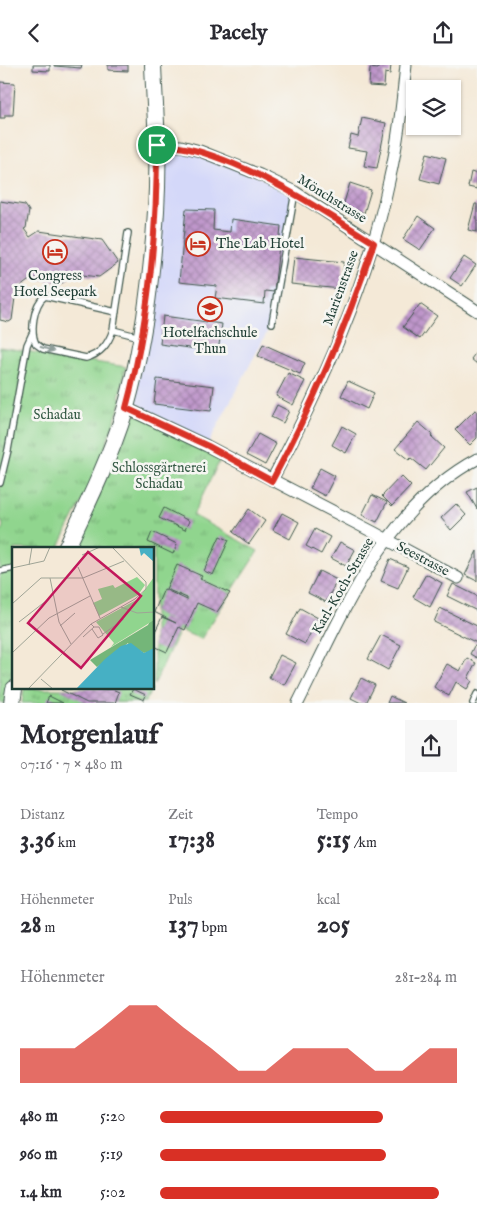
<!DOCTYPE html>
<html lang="de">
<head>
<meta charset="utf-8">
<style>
  body { margin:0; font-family:"IM FELL English",serif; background:#f7f7f7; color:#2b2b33; height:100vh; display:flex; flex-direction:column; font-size:19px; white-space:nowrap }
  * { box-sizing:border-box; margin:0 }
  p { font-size:16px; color:#7c7c81 }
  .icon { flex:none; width:28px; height:28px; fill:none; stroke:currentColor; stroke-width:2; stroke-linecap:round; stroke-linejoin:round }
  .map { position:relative; height:638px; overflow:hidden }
  .side { display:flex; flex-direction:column; background:#fff; flex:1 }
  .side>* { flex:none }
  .controls { position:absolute; left:406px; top:15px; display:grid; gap:10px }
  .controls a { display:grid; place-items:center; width:55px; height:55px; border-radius:0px; background:#fff; box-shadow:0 1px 4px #0004; font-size:25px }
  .pin { position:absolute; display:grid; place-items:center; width:42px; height:42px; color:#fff; margin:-21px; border:2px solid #fff; border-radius:50%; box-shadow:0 1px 5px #0007 }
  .round { display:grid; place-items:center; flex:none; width:52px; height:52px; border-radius:0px; background:#f7f7f7 }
  .summary { display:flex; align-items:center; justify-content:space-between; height:85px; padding:0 20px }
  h1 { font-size:28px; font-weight:700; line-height:38px }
  .figures { display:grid; grid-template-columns:repeat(3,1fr); gap:8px; height:85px; padding:5px 20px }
  .figures div { display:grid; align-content:center }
  .figures b { font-size:25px; font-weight:700 }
  .figures small { font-size:14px; font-weight:400 }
  .figures p { font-size:14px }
  .chart { height:140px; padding:10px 20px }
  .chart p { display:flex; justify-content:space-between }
  .chart svg { width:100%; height:90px; margin-top:5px; fill:#d93025; opacity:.7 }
  ul { padding:0 20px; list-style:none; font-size:16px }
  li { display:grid; grid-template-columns:80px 60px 1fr; align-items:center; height:38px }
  li i { height:12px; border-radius:6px; background:#d93025 }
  header { display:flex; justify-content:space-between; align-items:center; height:65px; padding:0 20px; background:#fff; font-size:22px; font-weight:700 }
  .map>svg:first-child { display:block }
</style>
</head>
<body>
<header><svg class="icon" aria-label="back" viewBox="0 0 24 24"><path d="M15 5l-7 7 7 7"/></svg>Pacely<svg class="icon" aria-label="share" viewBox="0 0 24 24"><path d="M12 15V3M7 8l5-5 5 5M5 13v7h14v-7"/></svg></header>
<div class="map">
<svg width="477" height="638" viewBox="0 0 477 638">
  <defs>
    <pattern id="park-tufts" width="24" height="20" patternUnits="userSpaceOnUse" patternTransform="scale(1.25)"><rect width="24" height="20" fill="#90d58e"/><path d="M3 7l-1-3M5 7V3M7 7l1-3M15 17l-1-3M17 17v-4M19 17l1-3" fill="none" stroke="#75ae75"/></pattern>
    <pattern id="building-cross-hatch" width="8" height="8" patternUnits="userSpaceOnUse" patternTransform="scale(1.25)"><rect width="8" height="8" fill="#bf96cb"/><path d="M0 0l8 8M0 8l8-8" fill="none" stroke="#9b7ca6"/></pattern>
  </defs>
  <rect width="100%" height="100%" fill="#f6f6f2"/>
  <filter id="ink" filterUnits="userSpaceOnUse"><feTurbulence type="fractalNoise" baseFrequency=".02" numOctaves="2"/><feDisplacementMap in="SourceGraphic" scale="10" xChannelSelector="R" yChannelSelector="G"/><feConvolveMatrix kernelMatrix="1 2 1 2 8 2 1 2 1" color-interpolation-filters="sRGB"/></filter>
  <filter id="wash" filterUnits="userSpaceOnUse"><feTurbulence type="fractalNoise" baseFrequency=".0096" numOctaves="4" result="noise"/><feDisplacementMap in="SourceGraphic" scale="20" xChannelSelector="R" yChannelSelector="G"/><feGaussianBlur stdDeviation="1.12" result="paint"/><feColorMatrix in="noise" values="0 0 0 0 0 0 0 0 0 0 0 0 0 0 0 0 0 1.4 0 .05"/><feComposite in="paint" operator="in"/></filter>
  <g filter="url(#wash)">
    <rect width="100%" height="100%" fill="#f4e9d7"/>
    <path fill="#d4d8f9" d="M157,80L181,81L295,127L272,258L207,381L126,343L136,303Z"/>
    <path fill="url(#park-tufts)" stroke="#588961" d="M0,282L126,302L119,332L122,334L96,408L58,484H14V597L6,638L0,637V470L3,461L0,452Z
      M136,347L223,389L193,450L258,486L201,574L179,565L154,620V484H73Z
      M24,624H152L145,637L22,638Z"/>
    <g id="blocks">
      <path fill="url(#building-cross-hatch)" d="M33,0H50V6L33,5Z
        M54,0H82L81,3L54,1Z
        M108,0H128V6L108,5Z
        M378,0H391L390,9L385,8L384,22L369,21L370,3L378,4Z
        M0,17L15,18L13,50H5V53H0Z
        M362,53L386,58L377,103L364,101L367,86L348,83L351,70L358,72Z
        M427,88L446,93L439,119L420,114Z
        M471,107L477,109V124L468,122Z
        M350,118L371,125L364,148L343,141Z
        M0,136L25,140L29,146L26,163L24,164L30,172L39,166L102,175L118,198L99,212L74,209L62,218L32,213L16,225L12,255L9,257L0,255Z
        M475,139H477V167L468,165Z
        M186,144L214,145L213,165L230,167L231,154L281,161L274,227L265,226L264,239L215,233L217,221L179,217Z
        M418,151L435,163L420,185L403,174Z
        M294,192L344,197L341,224L291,219Z
        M464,192L476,200L462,221L450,213Z
        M420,239L437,251L420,274L403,262Z
        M163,251L222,259L218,287L160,279Z
        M263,279L305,298L300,309L258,291Z
        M477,286V299L471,294Z
        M288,308L305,316L293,340L276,331Z
        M157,314L214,321L211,346L154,339Z
        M348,316L374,328L367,344L341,331Z
        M277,340L289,346L283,358L271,352Z
        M475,345L477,346V373L470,380L455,365Z
        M418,357L432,369L431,371L444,383L426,405L411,393L409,395L395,384Z
        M342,361L356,369L346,388L332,380Z
        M258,369L276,379L265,400L246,390Z
        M320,403L335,411L325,431L310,423Z
        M401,411L411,421L392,441L382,431Z
        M477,422V444L467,427Z
        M372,430L387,437L377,457L362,450Z
        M456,439L466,450L451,465L441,453Z
        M164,443L189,456L185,465L159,453Z
        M249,444L265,456L249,479L233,467Z
        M282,448L299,457L290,474L273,465Z
        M315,464L330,472L321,489L306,481Z
        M152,467L177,479L173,489L148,477Z
        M220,471L229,475L213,510L204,506Z
        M340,477L355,485L346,501L331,493Z
        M477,486V516L465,510Z
        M390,494L408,502L398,523L381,516Z
        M177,500L202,511L200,514L230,528L217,547L197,538L185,565L179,562L167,587L154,581V569L162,552L176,558L154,547L164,524L187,535V533L166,524Z
        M319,506L337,515L326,537L308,528Z
        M426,509L442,518L430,542L413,532Z
        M453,519L477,531V546L447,531Z
        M300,543L318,553L305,579L286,569Z
        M440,543L477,561V578L434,557Z
        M381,570L401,580L388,605L368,594Z
        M474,581L477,582V593L470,589Z
        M280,590L296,598L284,620L269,612Z
        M467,593L476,598L468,613L472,616L467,624L456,617L449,631L434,622L447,599L460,606Z
        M361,613L375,620L366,638H361L351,633Z
        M62,624H112L119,627L115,638H87L61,625Z
        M133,624L146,630L144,635L130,629Z
        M49,631L63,638H46Z
        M390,631L404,638H387Z"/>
    </g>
  </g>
  <g filter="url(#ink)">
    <use href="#blocks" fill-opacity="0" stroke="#3f574c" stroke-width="1"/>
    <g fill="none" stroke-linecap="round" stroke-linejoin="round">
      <defs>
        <path id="lane" d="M128,168L113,265L140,272
          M272,258L295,127
          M113,265C108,279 101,289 86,293L43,284L36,279C30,267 33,240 45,231L116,247
          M0,418L8,385L27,280L32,269
          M0,506L14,503
          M473,638L477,629"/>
        <path id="street" d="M157,80L181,81L200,86L260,110L295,127L477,246
          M126,343L207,381L373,467L458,513
          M272,415C322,321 367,221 389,116C398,78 402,39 406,0
          M298,638C343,548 384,444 477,394"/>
        <path id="secondary" d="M66,484C88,438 110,393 125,345C134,315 140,283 145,252C153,196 159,137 157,79C156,53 154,26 153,0
          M12,638L14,624"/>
      </defs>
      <use href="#lane" stroke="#3f574c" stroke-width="8"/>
      <use href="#street" stroke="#3f574c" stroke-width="13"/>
      <use href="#secondary" stroke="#3f574c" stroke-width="18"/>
      <use href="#lane" stroke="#fff" stroke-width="5.5"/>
      <use href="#street" stroke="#fff" stroke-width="11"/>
      <use href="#secondary" stroke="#fff" stroke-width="16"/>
    </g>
    <defs><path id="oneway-solid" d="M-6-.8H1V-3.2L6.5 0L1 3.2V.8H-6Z" transform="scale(1.25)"/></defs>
    <use fill="#8f9e9a" href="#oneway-solid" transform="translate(47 284) rotate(18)"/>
  </g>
  <g fill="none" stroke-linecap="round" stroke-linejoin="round" filter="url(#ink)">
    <defs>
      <path id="route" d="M157,80C185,80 209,89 234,99C284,120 328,149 374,178C347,260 313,339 272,416L208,381L126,343C149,257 157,169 157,80Z"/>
    </defs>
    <use href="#route" stroke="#fff" stroke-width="10"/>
    <use href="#route" stroke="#d93025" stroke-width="6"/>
  </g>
  <defs>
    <symbol id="hotel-ring" viewBox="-11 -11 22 22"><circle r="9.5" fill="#f6f6f2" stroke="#c8321e" stroke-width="1.5"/><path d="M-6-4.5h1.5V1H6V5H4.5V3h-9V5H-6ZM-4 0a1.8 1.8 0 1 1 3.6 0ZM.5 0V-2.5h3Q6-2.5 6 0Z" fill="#c8321e"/></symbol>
    <symbol id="school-ring" viewBox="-11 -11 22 22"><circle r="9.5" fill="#f6f6f2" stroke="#c8321e" stroke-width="1.5"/><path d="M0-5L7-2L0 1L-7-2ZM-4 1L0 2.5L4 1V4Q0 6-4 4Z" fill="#c8321e"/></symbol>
  </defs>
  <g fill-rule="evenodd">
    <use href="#hotel-ring" x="184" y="165" width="28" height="28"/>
    <use href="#hotel-ring" x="41" y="173" width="28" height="28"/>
    <use href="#school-ring" x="196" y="230" width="28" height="28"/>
  </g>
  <g text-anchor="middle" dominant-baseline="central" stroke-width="5" stroke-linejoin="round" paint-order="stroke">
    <g font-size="14" fill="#1f3d34" stroke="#f6f6f2">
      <text transform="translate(332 134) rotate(32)">Mönchstrasse</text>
      <text transform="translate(341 223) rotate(-70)">Marienstrasse</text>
      <text transform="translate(423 494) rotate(28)">Seestrasse</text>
      <text transform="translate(343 521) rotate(-60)">Karl-Koch-Strasse</text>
    </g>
    <g font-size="14" fill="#1f3d34" stroke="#f6f6f2">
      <text x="216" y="179" text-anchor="start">The Lab Hotel</text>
      <text x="55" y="211">Congress<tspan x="55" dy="16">Hotel Seepark</tspan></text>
      <text x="210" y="268">Hotelfachschule<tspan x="210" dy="16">Thun</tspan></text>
    </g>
    <g font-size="14" fill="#365b46" stroke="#f6f6f2">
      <text x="57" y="350">Schadau</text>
      <text x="159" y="403">Schlossgärtnerei<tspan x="159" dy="16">Schadau</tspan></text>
    </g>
  </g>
  <g transform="translate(12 482)">
    <rect width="142" height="142" fill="#f4e9d7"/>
    <path d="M139,72L142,73V101L139,104L132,106L122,100L118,102L116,96L85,120L78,113L136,78Z" fill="#74b679"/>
    <path d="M125,30L133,38L126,48L87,69L81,56L90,52L86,42L101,38L103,41ZM142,30V73L99,100L102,96L84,75L126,52Z" fill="#90d58e"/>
    <path d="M127,0H142V15L132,6L129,9ZM119,96L132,106L142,101V142H64L93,112L109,99Z" fill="#46b0c4"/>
    <path fill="none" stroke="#9fa496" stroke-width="1" d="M70,8L88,0M17,18L20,0M66,20L88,71M0,21L32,14L38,0M38,31L47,75L59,97M0,57L29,31H71L112,14M109,60L125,66L143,65M7,75L39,50M48,79L63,66M80,82L86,91L91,88L87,80H82M91,87L112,72M71,90L82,80L79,77M0,106L37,71L78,49M29,132L41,142M16,142L79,77L123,52L134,42V35L100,0"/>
    <path fill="#c2185b" fill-opacity="0.15" stroke="#c2185b" stroke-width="2.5" d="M76,5L129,49L69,121L16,76Z"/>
    <rect width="142" height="142" fill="none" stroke="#1f3d34" stroke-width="2.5"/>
  </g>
</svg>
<div class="controls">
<a><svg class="icon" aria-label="layers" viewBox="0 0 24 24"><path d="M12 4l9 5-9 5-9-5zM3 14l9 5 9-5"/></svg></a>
</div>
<div class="pin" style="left:157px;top:80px;background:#1e9e55"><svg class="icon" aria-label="arrive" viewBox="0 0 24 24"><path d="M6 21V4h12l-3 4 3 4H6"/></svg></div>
</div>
<section class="side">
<div class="summary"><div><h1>Morgenlauf</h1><p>07:16 · 7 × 480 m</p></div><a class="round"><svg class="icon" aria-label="share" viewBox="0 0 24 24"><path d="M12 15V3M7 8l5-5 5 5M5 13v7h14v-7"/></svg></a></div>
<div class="figures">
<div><p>Distanz</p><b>3.36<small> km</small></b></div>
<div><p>Zeit</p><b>17:38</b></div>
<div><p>Tempo</p><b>5:15<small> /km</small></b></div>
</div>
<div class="figures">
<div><p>Höhenmeter</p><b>28<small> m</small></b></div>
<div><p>Puls</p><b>137<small> bpm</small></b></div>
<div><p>kcal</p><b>205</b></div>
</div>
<div class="chart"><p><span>Höhenmeter</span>281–284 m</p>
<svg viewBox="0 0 160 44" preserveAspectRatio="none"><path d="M0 44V27L10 27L20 27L30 17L40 6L50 6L60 17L70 27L80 38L90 38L100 27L110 27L120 27L130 38L140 38L150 27L160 27V44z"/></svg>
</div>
<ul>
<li><b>480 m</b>5:20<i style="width:75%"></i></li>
<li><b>960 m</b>5:19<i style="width:76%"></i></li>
<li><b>1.4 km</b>5:02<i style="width:94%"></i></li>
</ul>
</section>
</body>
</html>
